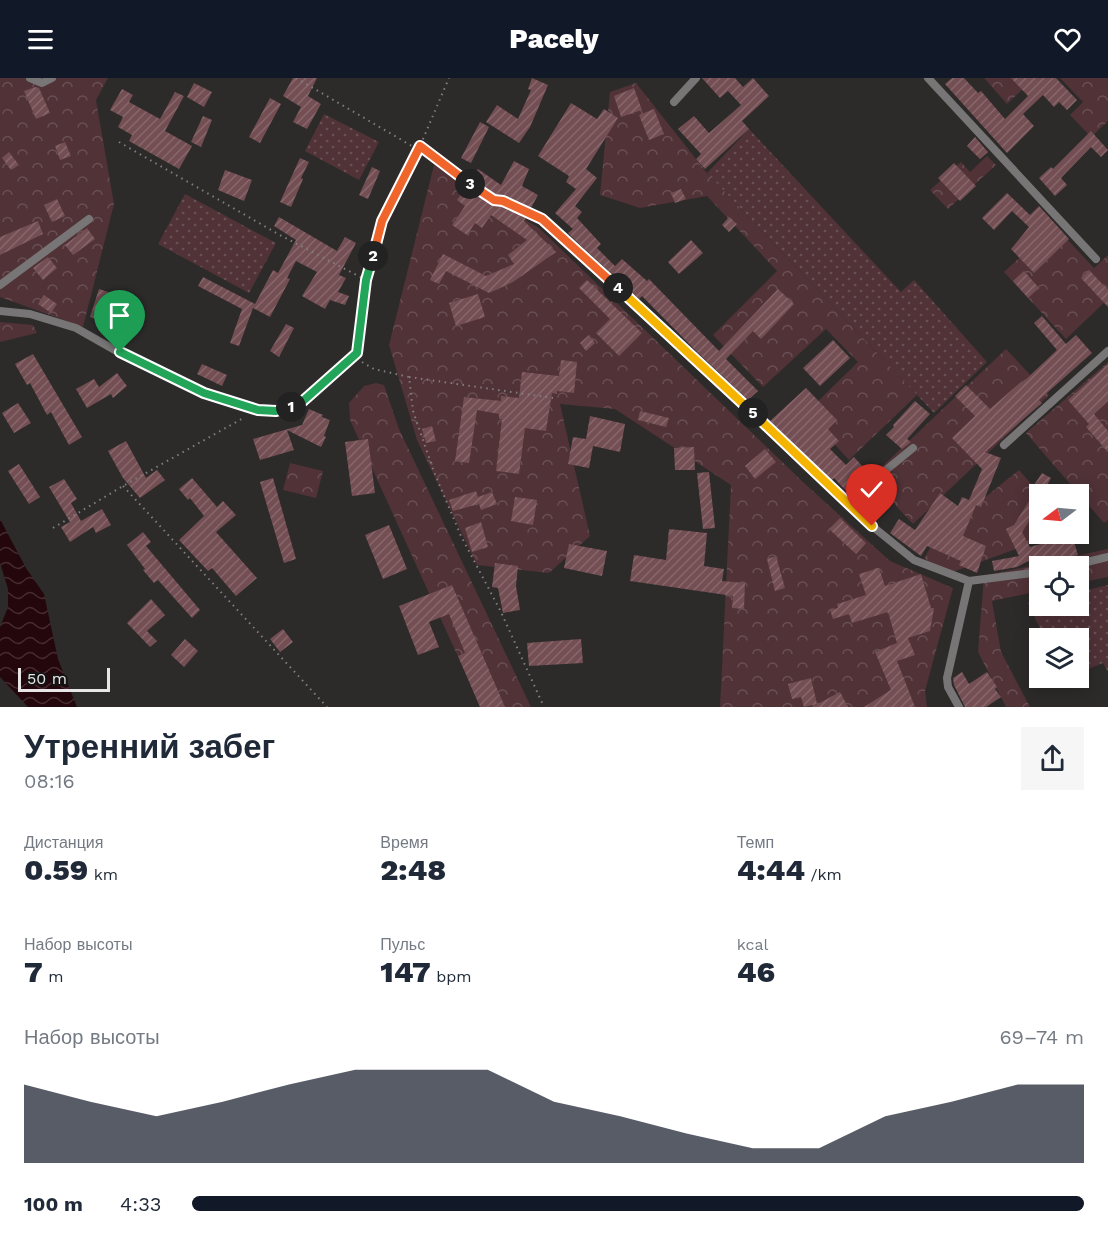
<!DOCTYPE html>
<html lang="ru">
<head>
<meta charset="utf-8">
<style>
  body { margin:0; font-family:"Work Sans",sans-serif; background:#f6f6f7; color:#1f2937; height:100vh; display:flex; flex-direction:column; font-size:22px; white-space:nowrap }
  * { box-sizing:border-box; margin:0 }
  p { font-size:20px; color:#747a83 }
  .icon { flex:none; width:33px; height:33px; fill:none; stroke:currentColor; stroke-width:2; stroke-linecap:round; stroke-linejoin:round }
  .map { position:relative; height:629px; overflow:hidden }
  .side { display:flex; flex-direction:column; background:#fff; flex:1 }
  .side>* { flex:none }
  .needle { width:39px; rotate:254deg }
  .tools { position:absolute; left:1029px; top:406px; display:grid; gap:12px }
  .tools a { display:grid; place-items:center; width:60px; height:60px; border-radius:0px; background:#fff; box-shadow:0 3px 15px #0003; font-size:30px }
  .scale { position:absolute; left:18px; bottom:15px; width:92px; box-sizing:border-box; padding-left:6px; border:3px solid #e7e5e5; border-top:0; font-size:16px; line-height:21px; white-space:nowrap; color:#e7e5e5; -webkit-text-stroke:4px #141313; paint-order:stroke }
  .pin { position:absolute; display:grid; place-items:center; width:51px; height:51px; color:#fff; margin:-62px -26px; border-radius:50% 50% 50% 0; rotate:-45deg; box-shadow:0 0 6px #0007 }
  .pin .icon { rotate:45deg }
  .km { position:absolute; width:30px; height:30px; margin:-15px; border-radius:50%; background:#222; color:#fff; font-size:16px; line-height:30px; text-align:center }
  .round { display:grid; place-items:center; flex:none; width:63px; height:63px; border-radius:0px; background:#f6f6f7 }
  .head { display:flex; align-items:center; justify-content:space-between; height:102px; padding:0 24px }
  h1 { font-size:33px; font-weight:800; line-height:45px }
  .figures { display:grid; grid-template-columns:repeat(3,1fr); gap:9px; height:102px; padding:6px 24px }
  .figures div { display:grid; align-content:center }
  .figures b { font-size:30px; font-weight:800 }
  .figures small { font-size:16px; font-weight:400 }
  .figures p { font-size:16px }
  .chart { height:168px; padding:12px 24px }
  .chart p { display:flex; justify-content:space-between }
  .chart svg { width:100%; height:108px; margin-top:6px; fill:#111827; opacity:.7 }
  ul { padding:0 24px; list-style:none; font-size:20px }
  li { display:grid; grid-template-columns:96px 72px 1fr; align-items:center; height:45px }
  li i { height:15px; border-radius:8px; background:#111827 }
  header { display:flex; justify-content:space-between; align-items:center; height:78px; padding:0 24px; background:#111827; color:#fff; font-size:27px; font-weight:800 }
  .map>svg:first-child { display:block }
</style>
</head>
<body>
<header><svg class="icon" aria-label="menu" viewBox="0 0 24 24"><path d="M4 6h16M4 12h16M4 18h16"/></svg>Pacely<svg class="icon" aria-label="heart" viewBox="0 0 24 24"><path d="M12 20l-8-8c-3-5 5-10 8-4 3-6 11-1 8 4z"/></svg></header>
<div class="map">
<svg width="1108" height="629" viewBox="0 0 1108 629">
  <defs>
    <pattern id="green-dots" width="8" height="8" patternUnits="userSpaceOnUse" patternTransform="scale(1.5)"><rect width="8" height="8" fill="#503237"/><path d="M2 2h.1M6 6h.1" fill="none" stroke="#695054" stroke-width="1.8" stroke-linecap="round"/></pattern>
    <pattern id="forest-crowns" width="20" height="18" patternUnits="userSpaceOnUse" patternTransform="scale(1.5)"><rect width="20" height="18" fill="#503237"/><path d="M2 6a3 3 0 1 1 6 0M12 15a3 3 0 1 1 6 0" fill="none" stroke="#695054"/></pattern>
    <pattern id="water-waves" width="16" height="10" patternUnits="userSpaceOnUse" patternTransform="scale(1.5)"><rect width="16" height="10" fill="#24070d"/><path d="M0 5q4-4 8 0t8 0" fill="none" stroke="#442b30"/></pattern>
    <pattern id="building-hatch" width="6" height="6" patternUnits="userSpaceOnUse" patternTransform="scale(1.5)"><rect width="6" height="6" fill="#734e53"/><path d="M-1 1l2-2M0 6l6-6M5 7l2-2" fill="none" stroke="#87676c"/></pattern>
  </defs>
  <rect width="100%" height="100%" fill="#2d2a2a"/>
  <path fill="url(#green-dots)" d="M324,36L379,64L359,102L305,73Z
    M749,51L901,214L914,202L987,284L934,335L707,95Z
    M185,116L276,165L249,215L158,166Z
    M1108,507V594L1103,585L1079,595L1078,561H1045L1028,525L1039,523L1040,528H1078L1079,514Z"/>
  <path fill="url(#forest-crowns)" d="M0,0H108L96,22L114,126L83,249L0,219Z
    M984,0H1018L1026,8L1007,26Z
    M1060,0H1108V43L1091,59L1070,37L1083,24Z
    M636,5L707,95L917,317L849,382L806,335L858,284L826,251L763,309L713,257L777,193L707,118L640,130L600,117L610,14Z
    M987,78L996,87L948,131L930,112L961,84L970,94Z
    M434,87L539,150L803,404L890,483L953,510L925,613L927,629H720L731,407L615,331L560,326L590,458L549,495L477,487L417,362L389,267Z
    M1044,157L1066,160L1094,190L1108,177V221L1066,261L1004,194Z
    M0,244L33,247L37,255L0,264Z
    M1006,271L1049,317L913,446L870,400Z
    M1108,284V442L1104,445L1026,355Z
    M376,305L384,307L399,351L531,629H481L350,342L349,325L364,308Z
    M290,385L323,393L316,420L283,412Z
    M1019,392L1041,417L1040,456H1057L950,495L924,481L936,459Z
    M1108,471V499L1079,505L1078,489H1040L1039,513L992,523L1001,574L1030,629H1006L978,574L984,498Z"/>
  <path fill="url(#water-waves)" d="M0,441L26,490L44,516L58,581L77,629H28L0,599V549L8,529V511L0,485Z"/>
  <path fill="url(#building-hatch)" d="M293,0H317L308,18L321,26L307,51L293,44L301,29L283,18Z
    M532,0L548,7L530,49L519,65L486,44L497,27L518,41L531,12L528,11Z
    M702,0H735L743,9L753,0L769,18L742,43L749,51L705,91L696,81L701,76L678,51L694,38L709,55L741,27L728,13L720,20Z
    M952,0H964L978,15L981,13L1005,41L1028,18L1011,0H1056L1077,22L1067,32L1059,24L1054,29L1043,17L1023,36L1034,48L1007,75L945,6Z
    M194,5L212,14L204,29L187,19Z
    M35,9L39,10L50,35L36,41L24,13Z
    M634,10L642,32L621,39L614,18Z
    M122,11L133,17L129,24L160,41L175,14L184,18L165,53L192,68L179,91L129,63L132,57L118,49L123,39L110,32Z
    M270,20L281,26L260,65L249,59Z
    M571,25L597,41L604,31L618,40L586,91L597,100L575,128L582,134L577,140L601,166L597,170L615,188L622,181L647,203L649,201L719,273L778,211L794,226L761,261L753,253L726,281L758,313L748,322L697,274L642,218L639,221L577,164L568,155L573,151L555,135L576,111L566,104L569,98L538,78Z
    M654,31L664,56L649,62L639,37Z
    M203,38L212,42L201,69L191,64Z
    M480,44L489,49L471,85L461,80Z
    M1091,53L1108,72L1101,79L1091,69L1061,100L1067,107L1055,118L1039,100L1051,89L1053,91Z
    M975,59L988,74L980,81L967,68Z
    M65,64L71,78L60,82L55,68Z
    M9,74L19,87L11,92L2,80Z
    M300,80L309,84L301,100L303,101L291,129L280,124Z
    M514,83L529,91L522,108L538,117L524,143L556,174L513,204L489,215L446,193L439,206L430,202L443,176L486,198L514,186L508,177L527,162L491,137L482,150L475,145L467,157L452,147L465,128L457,122L478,91L501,107Z
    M954,85L976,108L960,123L938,100Z
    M372,89L380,93L368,121L359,117Z
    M225,92L252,102L244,123L218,112Z
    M681,111L686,121L675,125L671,115Z
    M1007,115L1030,137L1039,128L1069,161L1034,195L1011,171L1029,149L1012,133L994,152L982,140Z
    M57,121L65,138L52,144L44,127Z
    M279,139L337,173L345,159L356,165L339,197L346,200L338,214L349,218L345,227L330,222L325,231L302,218L317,194L296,183L287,200L290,201L270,239L253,230L239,268L230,265L242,231L198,208L203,199L255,226L273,192L278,195L296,162L274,148Z
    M729,139L737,146L729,154L722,147Z
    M38,143L43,156L0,177V159Z
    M87,150L95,161L73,177L65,167Z
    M691,162L703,175L679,196L668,184Z
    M48,179L57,190L43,202L33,190Z
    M1089,192L1108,212V229L1081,200Z
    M1024,193L1039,210L1028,220L1013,203Z
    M587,202L642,255L619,278L596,255L610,241L579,210Z
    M99,211L114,216L109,229L128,235L119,260L104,254L108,245L90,239Z
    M478,216L485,239L456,248L449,225Z
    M44,217L57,226L51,235L38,226Z
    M1042,238L1066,266L1076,257L1092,275L1039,322L1042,325L985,374L1001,380L981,429L976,427L963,458L986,468L977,495L959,487L961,483L927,468L921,478L890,455L899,441L915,452L940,415L958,428L962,419L969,422L982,391L952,360L975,338L955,318L966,307L990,331L1022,303L1023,304L1057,272L1034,245Z
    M286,246L294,250L279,279L270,273Z
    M589,257L595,265L586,273L580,265Z
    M833,262L850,280L820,308L803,290Z
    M33,276L82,359L69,367L51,334L47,337L30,305L27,307L15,286Z
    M561,282L577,284L574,315L557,313V316L552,315L546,353L525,350L519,396L496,393L502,341H499V336L477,332L469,385L455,383L464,319L501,323V318L519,320L522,294L559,298Z
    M202,286L227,297L222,308L197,296Z
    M1108,286V323L1094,336L1108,353V374L1086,349L1089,346L1068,322Z
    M117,295L127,308L113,320L111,316L87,330L76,311L94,301L99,309Z
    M806,310L837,342L828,351L839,363L830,371L846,387L854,379L865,391L854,402L856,404L847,414L834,400L832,402L770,343Z
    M915,323L930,336L907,361L911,364L902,371L886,357L894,349L893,347Z
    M18,325L31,345L14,355L2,335Z
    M309,331L323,337L322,339L330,342L324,358L326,359L321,369L287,352L294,372L260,382L253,361L302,347Z
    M640,333L669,340L666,349L638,342Z
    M590,338L625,346L620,374L593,368L589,390L568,386L573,359L586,361Z
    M432,348L436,363L426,365L422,351Z
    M368,361L375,415L352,418L345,364Z
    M126,363L146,400L157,392L165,402L140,420L123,400L108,373Z
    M694,369L695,392H675L674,370Z
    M765,371L776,384L755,401L745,388Z
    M19,386L40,419L29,426L8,393Z
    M709,394L715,450L703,451L697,395Z
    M1042,395L1051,400L1046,409L1058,417H1040V427L1022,454L1030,469L1072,457L1078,477L1041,488L1038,478L1017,489L994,493L992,483L1019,478L1006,451L1014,447L1036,412L1032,410Z
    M192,400L217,429L223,423L236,437L216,454L257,500L236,518L212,490L208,493L179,462L204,438L190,420L188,422L179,411Z
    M273,400L296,481L284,485L260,404Z
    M64,401L77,421L71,425L81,443L102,431L111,447L96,455L93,449L70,464L61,449L70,444L49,409Z
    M476,413L478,419L492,414L497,426L481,432L479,426L453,433L449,422Z
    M874,417L887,430L874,442L861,429Z
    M515,419L537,422L533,447L511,443Z
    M840,440L866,465L856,476L829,451Z
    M481,444L488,469L472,474L465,450Z
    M389,447L407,491L383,501L365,457Z
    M669,451L707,455L704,488L724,491L722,503L745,505L744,531L732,530L733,518L630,503L634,477L666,482Z
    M143,454L151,464L146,468L200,532L192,540L158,502L154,505L143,492L145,491L127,467Z
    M569,466L607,473L602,498L564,490Z
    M776,478L785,510L775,513L767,481Z
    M495,485L518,488L516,508L520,532L503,535L498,510L492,509Z
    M879,490L885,508L921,496L931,530H934L930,553L908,560L915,577L897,583L915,629H864L891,612L875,574L897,565L888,534L852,545L849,536L833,541L830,532L838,530L837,526L866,517L859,496Z
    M452,507L462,530L505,629H480L458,578L465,575L449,536L429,544L439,569L418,577L399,528Z
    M151,521L165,537L147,553L157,563L150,569L127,545Z
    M283,551L293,564L280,574L270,561Z
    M185,561L198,573L184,589L171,577Z
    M581,561L583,585L529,588L527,565Z
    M962,594L969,606L987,594L997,609L995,611L1001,619L986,629H965L954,607L953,600Z
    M811,600L817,626L804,629L801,619L792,621L788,606Z
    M840,614L848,629H812Z"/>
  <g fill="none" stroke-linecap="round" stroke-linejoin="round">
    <path stroke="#827f7f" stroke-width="2" stroke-dasharray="1.5 4.5" stroke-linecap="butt" d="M296,0L417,71
      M119,64L278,156L366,202
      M420,68L494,122L503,123L534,137
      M358,265L366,202L382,143L420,68L449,0
      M362,284L374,291L409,299L413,333L434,394L461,458L501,534L544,629
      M409,299L553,320
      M123,408L327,629
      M53,450L123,408L245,339"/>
    <path stroke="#777575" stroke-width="8" d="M30,0L42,5L52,0
      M928,0L1096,181
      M674,24L696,0
      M542,141L668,255L872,448L914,482L969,503L1040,494
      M0,207L89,141
      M0,233L30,236L76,250L120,275L204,315L258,332L276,333L290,329L303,323L357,275
      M1004,367L1108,273
      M848,423L913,370
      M1066,489L1108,479
      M959,629L948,609L947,600L969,503"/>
  </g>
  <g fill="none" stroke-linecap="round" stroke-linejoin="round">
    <defs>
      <path id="split-1" d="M120,274L204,315L258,332L276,333L291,329"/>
      <path id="split-2" d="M291,329L303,323L357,275L366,202L373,178"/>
      <path id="split-3" d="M373,178L382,143L420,68L470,106"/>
      <path id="split-4" d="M470,106L494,122L503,123L542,141L618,210"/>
      <path id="split-5" d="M618,210L753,335"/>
      <path id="split-6" d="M753,335L872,448"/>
    </defs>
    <use href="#split-1" stroke="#fff" stroke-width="12"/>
    <use href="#split-2" stroke="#fff" stroke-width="12"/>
    <use href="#split-3" stroke="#fff" stroke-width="12"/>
    <use href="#split-4" stroke="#fff" stroke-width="12"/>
    <use href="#split-5" stroke="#fff" stroke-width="12"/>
    <use href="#split-6" stroke="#fff" stroke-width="12"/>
    <use href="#split-1" stroke="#22a559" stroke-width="8"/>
    <use href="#split-2" stroke="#22a559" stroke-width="8"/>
    <use href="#split-3" stroke="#f0652b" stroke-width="8"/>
    <use href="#split-4" stroke="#f0652b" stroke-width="8"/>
    <use href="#split-5" stroke="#f5b400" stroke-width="8"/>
    <use href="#split-6" stroke="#f5b400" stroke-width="8"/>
  </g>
</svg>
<div class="tools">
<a><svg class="needle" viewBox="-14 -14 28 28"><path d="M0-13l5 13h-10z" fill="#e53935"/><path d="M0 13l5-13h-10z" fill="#747a83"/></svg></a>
<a><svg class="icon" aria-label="locate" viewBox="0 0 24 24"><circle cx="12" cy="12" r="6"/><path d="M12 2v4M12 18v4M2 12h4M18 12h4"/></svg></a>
<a><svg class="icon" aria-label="layers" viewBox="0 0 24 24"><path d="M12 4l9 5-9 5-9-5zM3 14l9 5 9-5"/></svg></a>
</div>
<div class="scale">50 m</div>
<div class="pin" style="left:120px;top:274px;background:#1e9e55"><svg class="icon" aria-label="arrive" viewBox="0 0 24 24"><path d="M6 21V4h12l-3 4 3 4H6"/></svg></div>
<div class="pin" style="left:872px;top:448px;background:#d93025"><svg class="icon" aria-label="check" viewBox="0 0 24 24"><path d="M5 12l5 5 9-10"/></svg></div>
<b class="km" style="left:291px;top:329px">1</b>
<b class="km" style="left:373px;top:178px">2</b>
<b class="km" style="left:470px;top:106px">3</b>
<b class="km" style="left:618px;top:210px">4</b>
<b class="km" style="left:753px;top:335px">5</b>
</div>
<section class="side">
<div class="head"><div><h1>Утренний забег</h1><p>08:16</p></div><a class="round"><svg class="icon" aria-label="share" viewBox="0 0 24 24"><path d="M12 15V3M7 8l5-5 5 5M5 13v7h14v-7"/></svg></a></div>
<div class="figures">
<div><p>Дистанция</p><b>0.59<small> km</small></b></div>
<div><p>Время</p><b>2:48</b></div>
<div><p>Темп</p><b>4:44<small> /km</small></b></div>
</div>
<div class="figures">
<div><p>Набор высоты</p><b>7<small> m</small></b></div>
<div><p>Пульс</p><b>147<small> bpm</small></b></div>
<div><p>kcal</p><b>46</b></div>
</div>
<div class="chart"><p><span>Набор высоты</span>69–74 m</p>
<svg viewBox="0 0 160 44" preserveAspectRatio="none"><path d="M0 44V12L10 19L20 25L30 19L40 12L50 6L60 6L70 6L80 19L90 25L100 32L110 38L120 38L130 25L140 19L150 12L160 12V44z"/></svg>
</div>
<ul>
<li><b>100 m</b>4:33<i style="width:100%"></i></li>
</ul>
</section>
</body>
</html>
